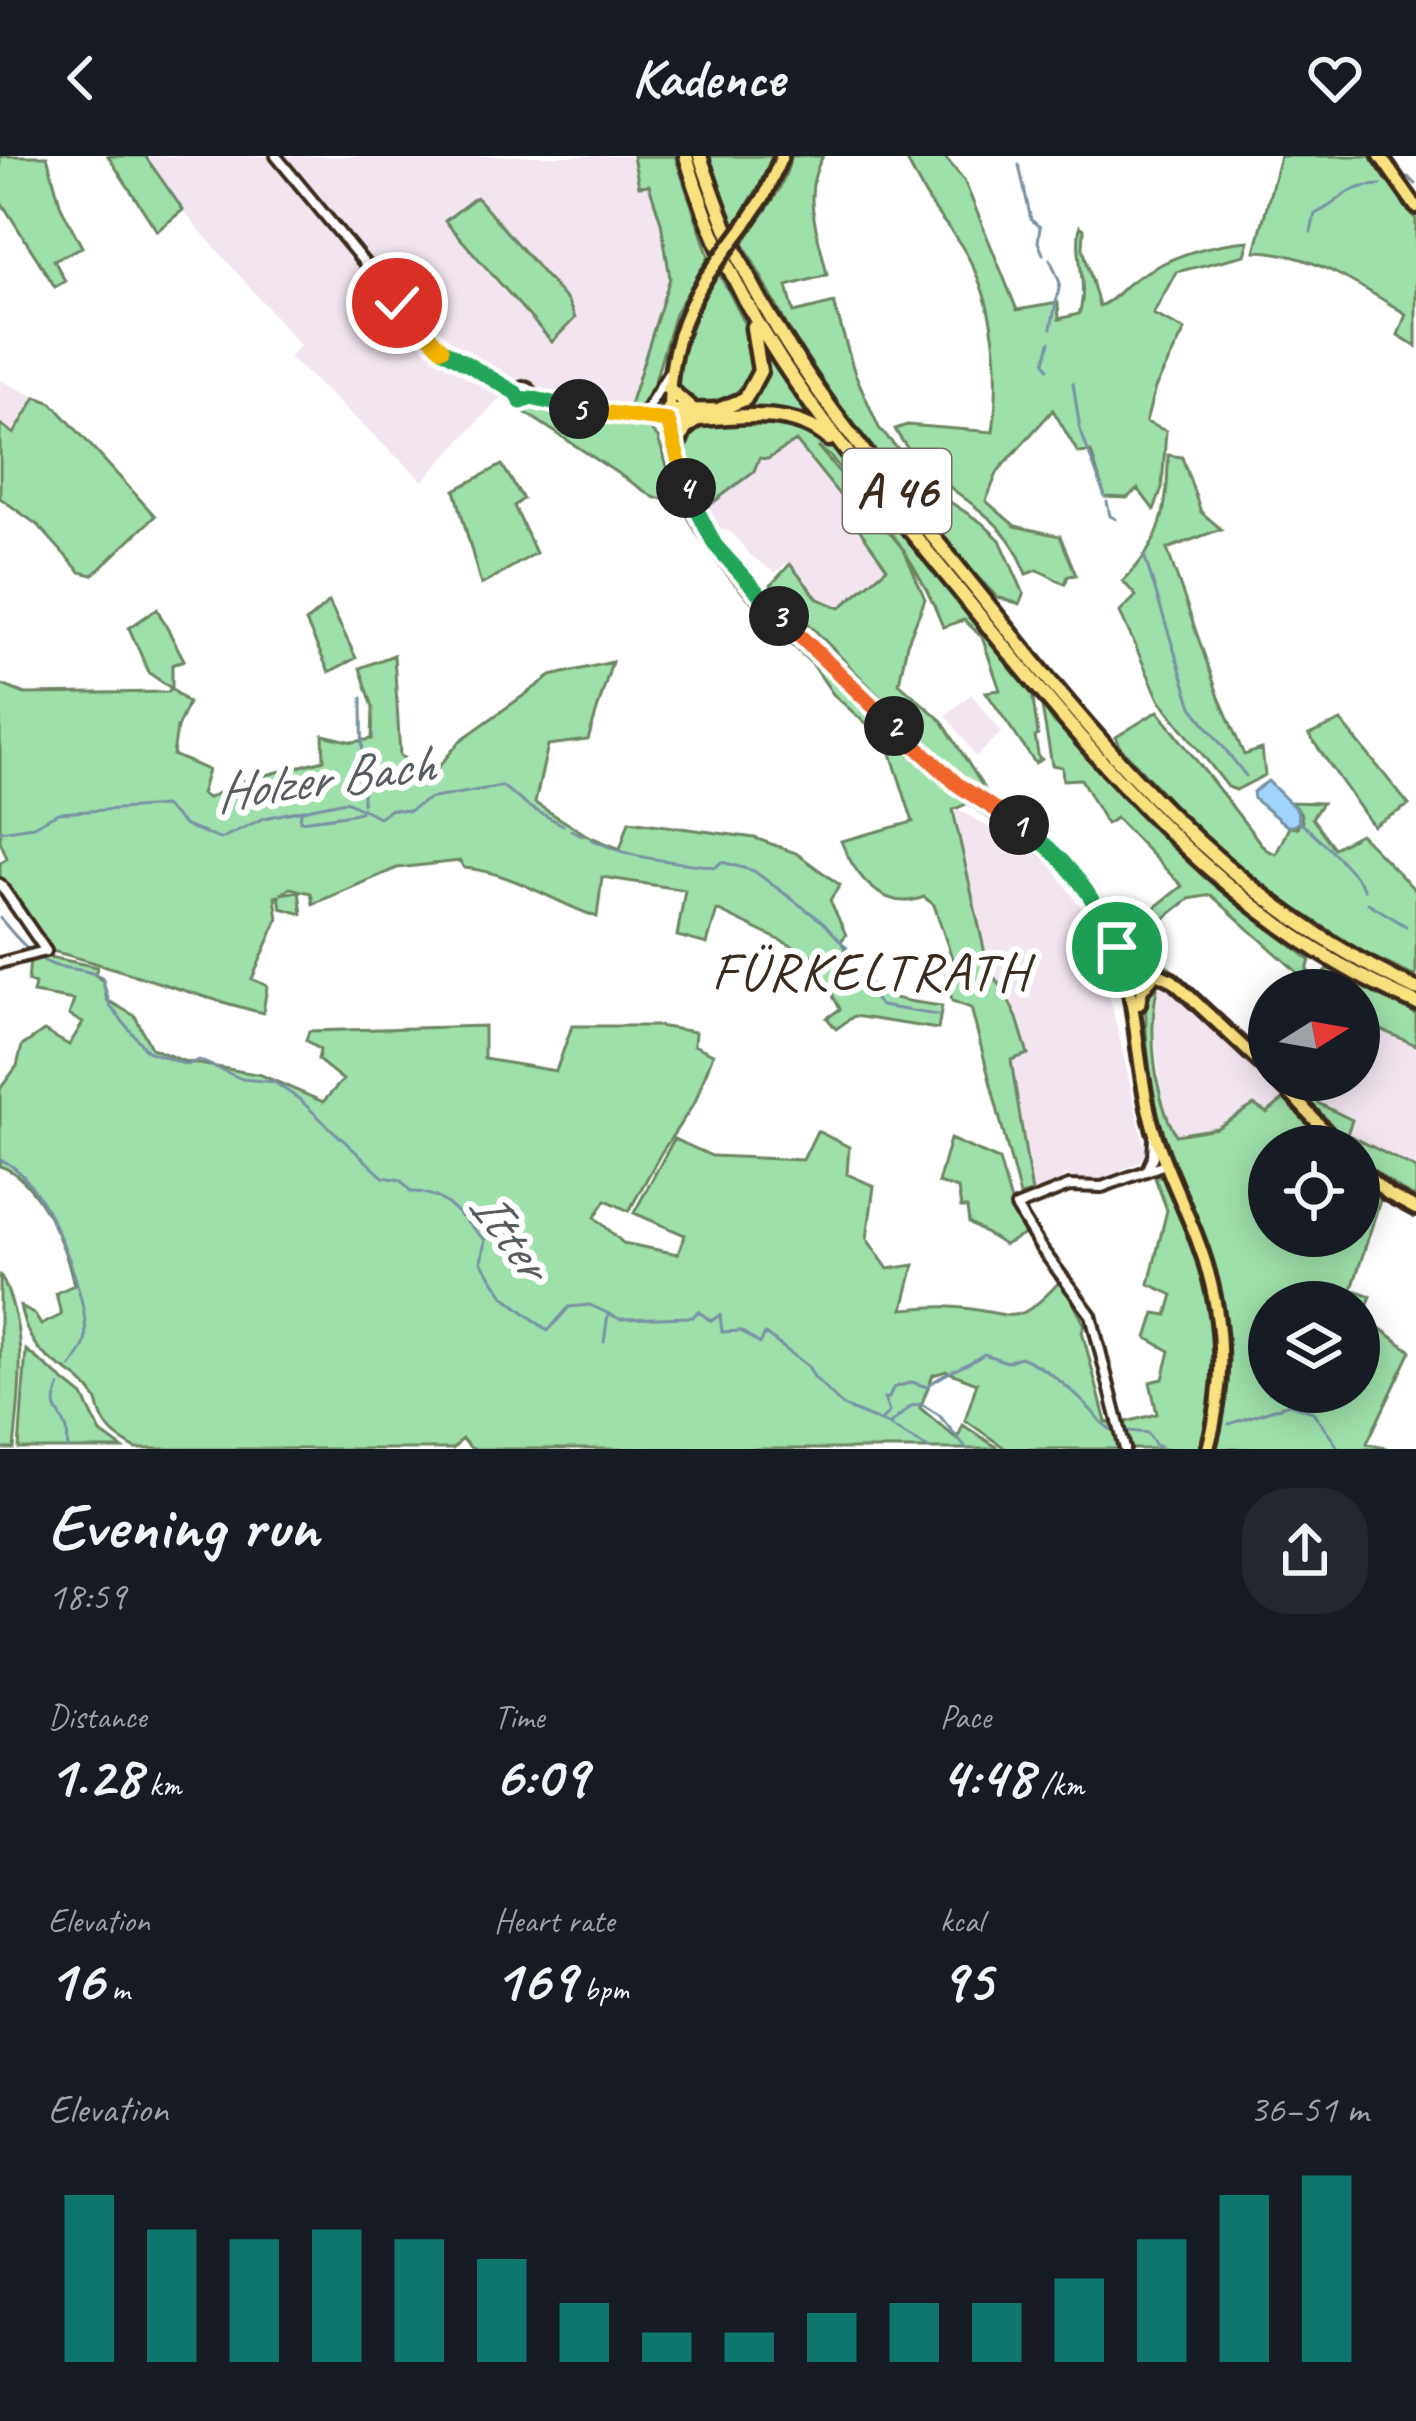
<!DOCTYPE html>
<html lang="en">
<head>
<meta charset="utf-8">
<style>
  body { margin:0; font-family:Caveat,sans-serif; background:#242831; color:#f1f3f6; height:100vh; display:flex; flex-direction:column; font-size:45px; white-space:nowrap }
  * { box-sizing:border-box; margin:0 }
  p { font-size:39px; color:#9ea1a6 }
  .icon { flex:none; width:66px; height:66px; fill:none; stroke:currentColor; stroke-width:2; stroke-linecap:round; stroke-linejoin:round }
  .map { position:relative; height:1293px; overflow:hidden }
  .details { display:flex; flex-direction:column; background:#171b24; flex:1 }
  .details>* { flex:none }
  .needle { width:78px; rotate:79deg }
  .controls { position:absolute; left:1248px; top:813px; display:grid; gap:24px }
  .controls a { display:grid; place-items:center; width:132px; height:132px; border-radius:50%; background:#171b24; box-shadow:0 6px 30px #0003; font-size:60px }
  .pin { position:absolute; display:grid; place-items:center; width:102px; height:102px; color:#fff; margin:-51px; border:6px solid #fff; border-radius:50%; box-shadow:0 3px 12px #0007 }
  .km { position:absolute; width:60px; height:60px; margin:-30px; border-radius:50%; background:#222; color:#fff; font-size:33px; line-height:60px; text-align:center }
  .round { display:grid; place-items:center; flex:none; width:126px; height:126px; border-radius:48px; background:#242831 }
  .overview { display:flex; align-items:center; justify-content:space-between; height:204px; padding:0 48px }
  h1 { font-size:66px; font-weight:800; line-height:90px }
  .figures { display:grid; grid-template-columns:repeat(3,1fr); gap:18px; height:204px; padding:12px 48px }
  .figures div { display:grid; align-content:center }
  .figures b { font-size:60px; font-weight:800 }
  .figures small { font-size:33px; font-weight:400 }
  .figures p { font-size:33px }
  .chart { height:336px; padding:24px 48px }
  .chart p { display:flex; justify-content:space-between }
  .chart svg { width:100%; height:216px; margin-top:12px; stroke:#0f766e; stroke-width:6 }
  header { display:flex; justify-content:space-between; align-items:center; height:156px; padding:0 48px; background:#171b24; font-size:54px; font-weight:800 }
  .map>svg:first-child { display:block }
</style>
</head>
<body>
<header><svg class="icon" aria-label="back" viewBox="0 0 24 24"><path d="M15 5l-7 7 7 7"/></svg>Kadence<svg class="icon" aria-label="heart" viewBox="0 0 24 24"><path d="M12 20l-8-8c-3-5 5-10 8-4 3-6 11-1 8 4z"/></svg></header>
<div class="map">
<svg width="1416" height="1293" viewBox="0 0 1416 1293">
  <rect width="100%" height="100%" fill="#fff"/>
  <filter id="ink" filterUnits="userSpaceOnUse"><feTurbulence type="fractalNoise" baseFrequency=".00833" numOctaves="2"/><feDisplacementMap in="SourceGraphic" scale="24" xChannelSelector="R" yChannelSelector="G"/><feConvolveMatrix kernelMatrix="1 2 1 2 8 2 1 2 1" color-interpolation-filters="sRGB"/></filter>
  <g filter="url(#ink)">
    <path fill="#f2e5f0" d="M145,0H633L639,29H649L661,66L670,122L629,252H612L514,227L423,325L289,201L300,189L184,56Z
      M0,224L36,241L14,278L0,268Z
      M795,284L859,363L855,367L888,412L840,452L818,443L788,406L775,417L749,398L732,377L714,369L706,353L754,316V307L759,302L768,303Z
      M971,538L1002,576L976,601L946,559Z
      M956,652L1048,705L1081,751L1103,811L1146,998L1139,1006L1095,1026L1064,1019L1061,1029L1032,1037L1011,904L1028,898L1017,862L1002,831L989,815L965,720Z
      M1168,831L1179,837L1288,940L1267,957L1254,949L1217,972L1176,979L1163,945L1154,879L1157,833Z
      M1359,864L1416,889V1013L1347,977L1352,964L1318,947L1303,925L1359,924Z"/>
    <path fill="#9de0aa" stroke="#6c8564" stroke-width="3" fill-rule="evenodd" d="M0,0H47L61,51L82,91L54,104L65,125L55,131L0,44Z
      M108,0H145L183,54L157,75Z
      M633,0H675L709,101L675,157L649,245L640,252H629L670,122L661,66L649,29L639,30Z
      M709,0H772L759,30L734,71Z
      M791,0H823C800,40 819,77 827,119L787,130L794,157L834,147L854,215L879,272L938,338L982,367L1000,384L1024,438L1020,448L997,441L973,416L839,249L791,177L742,85C764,58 784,34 791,0Z
      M905,0H944L964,24L1017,154L1058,147L1059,163L1079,158C1089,130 1074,99 1080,70L1084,73L1083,92L1099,150C1116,144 1123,129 1138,121C1173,99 1208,88 1249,85L1245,99L1176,116L1153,158L1185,174L1155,232L1146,266L1166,275L1162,332L1154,354L1138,333L1127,342L1105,341L1091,296L1078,297L1053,254L998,315L986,345L1015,370L1060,380L1076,419L1068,420L1065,428L1038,414L1026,418C1006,348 927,335 895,273L907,269L993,276C1002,206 995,129 948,71C930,50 917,26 905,0Z
      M1280,0H1370L1416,63V190L1398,179L1406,158C1361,130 1310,96 1255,95Z
      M476,41L568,146L575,162L552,186L445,65Z
      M718,116C749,172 790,242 690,248L676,235C681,191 695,154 718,116Z
      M765,196L817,268C788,252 761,256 729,258C757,245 769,228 765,196Z
      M36,241L52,247L155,360L93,419L80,416L39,370L0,342V268L14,278Z
      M536,249L649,272L658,282L679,348L673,350L669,342H655L523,255L525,251Z
      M769,265L805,269L831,290L1032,536L1038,579L1035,581L1039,603H1043L1035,607L986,536L1000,534L982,481L964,464L943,471C915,398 878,359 830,300L818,291L904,394L925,443L907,488L899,527L942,565L990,642L931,594L771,429L790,408L818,443L840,452L887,412L854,366L858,362L796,285L768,303L759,302L754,315L706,352L684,297L687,278L699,270Z
      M1168,299L1182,301L1201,356L1221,373L1167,393L1219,541L1244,599L1262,593L1265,619L1236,634L1228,631L1159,543L1120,456L1136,440L1123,425C1163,386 1168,352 1168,299Z
      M502,309L523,343L514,350L536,397L481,429L455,334Z
      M329,446L356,502L329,516L306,466Z
      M157,453L184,504L172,509V533L188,547L177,572L173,599L208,614L201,638L208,642L243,625L324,604L323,579L353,586L372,583L373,551L360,512L394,499L400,599L415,612L436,614L461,584L551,520L612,506L588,584L548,589L535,647L588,680L620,693L629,665L755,682L796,697L840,729L830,744L846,779L841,785C871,842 882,842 942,850L938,873L854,860L836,873L827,862L840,853L817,810L819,803L717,754L707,788L677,780L685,734L602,721L597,761C552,746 513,716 464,712L460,705L397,712L313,748L311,737L290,732L281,738L299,735L302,758L281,752L279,740L275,741L278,763L252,823L267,830L263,857C190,839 121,812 48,794L0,721V707L7,702L0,685V528L25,538L168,536L171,532L149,517L129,472Z
      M762,453L968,647L953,654L989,815L1002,831L1017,862L1028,898L1011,904L1032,1037L1020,1040L971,852L952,845L943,803L952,802L934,749L924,741C882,758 854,717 841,685L913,666L888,588L833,538L813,509L759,457Z
      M1041,546L1054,567L1058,565L1145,663L1203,720L1310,804L1307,815L1319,823L1328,813L1416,858V889L1359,864V834H1302L1296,815L1211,739L1189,743L1144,778V785L1172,815L1133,805L1110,750L1130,771L1182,730L1116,662L1106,668L1081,623L1063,624L1062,611L1052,609Z
      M1158,555L1265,693L1276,698L1289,671L1296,672L1302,665L1300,656L1290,646L1322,647L1312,662L1334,692L1360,678L1416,735V821L1363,796L1279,742L1205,683L1121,592L1116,581Z
      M1341,565L1409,649L1373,670L1309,579Z
      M40,799L97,811L95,819L103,825L107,844L135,860L151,892L183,905L261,919L323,946L343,924L318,904L320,894L306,884L309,875L484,870V903L556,915L572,870H657L695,876L694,889L713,898L695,946L661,997L629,1055L606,1044L595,1061L623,1087L678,1098L685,1079L634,1057L674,983L712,1000L803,1004L817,975L849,991L847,1018L874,1030L867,1083L888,1113L914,1109L903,1153C919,1152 935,1150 951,1151C1014,1154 1011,1179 1061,1124L1085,1169L1082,1175L1106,1266L1114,1268L1119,1293H1006L965,1264L977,1227L946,1215L933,1219L920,1252L957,1283L963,1269L999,1293H472L462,1283L453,1293H136C121,1284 109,1278 102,1261C99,1255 99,1249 96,1243C67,1199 35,1218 20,1150L35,1159L41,1169L61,1159L56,1137L74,1129C66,1091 39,1023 0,1010V933L17,910L22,890L44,875L69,889L83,867L69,859L74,844L33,837L35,828L28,825L30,803Z
      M1157,833C1148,876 1154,941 1176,979L1217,972L1254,949L1267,957L1288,940L1333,990H1269V1080H1359V1016L1382,1038L1352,1133L1371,1140L1363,1160L1411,1195L1367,1287L1388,1293H1215C1222,1257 1230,1220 1228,1183C1225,1121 1196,1064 1173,1007C1151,951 1144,894 1146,835ZM1269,1146H1359V1236H1269Z
      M1290,924H1305L1318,947L1352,964L1347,978L1416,1013V1042C1394,1031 1376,1018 1359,1000V990H1351Z
      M950,983L999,1004L1013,1053L1027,1077L1004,1089L969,1067L967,1052H961L958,1033L938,1027Z
      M1154,1019L1163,1021L1169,1030C1211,1129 1230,1187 1200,1293H1128L1122,1267L1157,1258L1150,1226L1163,1223L1170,1195L1147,1182L1155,1157L1167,1159L1173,1139L1149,1128L1167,1054Z
      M0,1118C29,1174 20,1231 14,1293H0Z
      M26,1194L83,1240L101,1277L123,1293H19Z"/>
    <path fill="#a0d5fe" stroke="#7891a4" stroke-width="3" d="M1268,625L1297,654L1299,666L1293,670H1287L1254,643L1253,636Z"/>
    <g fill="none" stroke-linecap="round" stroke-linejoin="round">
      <path stroke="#7891a4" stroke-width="3" d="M1019,9L1031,64L1040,71L1038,86L1043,98
        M1408,21L1416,28
        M1311,76L1315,58C1345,44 1342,30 1381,29
        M1050,103L1060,127L1051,172
        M1048,212L1045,206L1050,186
        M1073,227L1080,273L1105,341
        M1107,346L1110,360L1116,363
        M1144,399L1192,551L1246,620
        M362,542L363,647
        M301,656L300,665C320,662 340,661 360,656L363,651
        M1300,667C1312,674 1358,720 1364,733
        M571,674L582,679
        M0,675L33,670L58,657L164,650L185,670L220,683L264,662L346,645L379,661L391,653L409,655L428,643L502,630L529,651L563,669
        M591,683C636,705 667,704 715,711L722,706L754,715L823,766L847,792L849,810L862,831L881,850L937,859
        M1368,747L1406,770
        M0,762C14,779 33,802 53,809C70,814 85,812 102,821L110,850L147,895L187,909L199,904L242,923L274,926L299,943L383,1021L401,1024L411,1036C446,1035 461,1063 485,1084L481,1106L505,1141L548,1175L569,1151L590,1149L620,1163L693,1161L698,1155L711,1165L720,1159L722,1176L741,1175L760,1188L765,1178L808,1210L814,1221L843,1250L889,1269L911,1250L921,1248L939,1259L967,1293
        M0,1004C43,1016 92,1144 85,1186C83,1194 75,1204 71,1211
        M604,1186L608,1158
        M60,1230C48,1257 61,1253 67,1274C68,1280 67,1287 68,1293
        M881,1265L889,1256L884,1242H889L893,1232L912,1226L927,1231C945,1215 965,1212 984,1198L1007,1206L1020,1201C1046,1211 1072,1234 1091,1254C1099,1263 1101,1268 1112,1274
        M1229,1268L1289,1248L1313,1256L1338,1291
        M890,1270L930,1293
        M1129,1275L1148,1277L1156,1290H1160"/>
      <defs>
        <path id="tertiary" d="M0,728L46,795
          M0,807L45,795
          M1147,1013L1153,1000L1154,982
          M1125,1293L1091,1159L1041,1092L1016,1051L1069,1030L1102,1031L1165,1008"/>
        <path id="secondary" d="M276,0L414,167L456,204L516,237
          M516 239a8 8 0 1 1 16 0a8 8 0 1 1-16 0Z
          M531,242L608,259L668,265
          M645,256L668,218"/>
        <path id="primary" d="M1380,0L1416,51
          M745,69L765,39L782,0
          M707,120C649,211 659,322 728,406C758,444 796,476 831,509C872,549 912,591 956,627C1000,663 1048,683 1083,729C1141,807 1129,866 1148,952C1158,997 1179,1037 1196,1080C1223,1149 1228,1221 1208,1293
          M1127,817L1154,816L1172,824L1269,915
          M1139,848L1142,834L1152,822
          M1278,924L1339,990
          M1359,1013L1388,1038L1416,1053"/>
        <path id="motorway" d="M686,0C736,174 838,285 949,422C1083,587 1215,761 1416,847
          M700,0C715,43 730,86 751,126C807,234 889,326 965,420C1096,584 1220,743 1416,833
          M668,232L691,252
          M667,255L718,254L745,243L760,215L753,172
          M668,265C719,264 787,246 829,283
          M674,296L685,273L695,265"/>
      </defs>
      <use href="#tertiary" stroke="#3b2a1e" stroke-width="16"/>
      <use href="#secondary" stroke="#3b2a1e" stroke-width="16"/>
      <use href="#primary" stroke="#3b2a1e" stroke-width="20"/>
      <use href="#motorway" stroke="#3b2a1e" stroke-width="21"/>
      <use href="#tertiary" stroke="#fff" stroke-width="8"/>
      <use href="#secondary" stroke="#fff" stroke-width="8"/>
      <use href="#primary" stroke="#fae180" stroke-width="10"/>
      <use href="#motorway" stroke="#fae180" stroke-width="12"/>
      <defs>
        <path id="primary-bridge" d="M707,120L745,69"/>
      </defs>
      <use href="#primary-bridge" stroke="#3b2a1e" stroke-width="20" stroke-linecap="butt"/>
      <use href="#primary-bridge" stroke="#fae180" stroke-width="10"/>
    </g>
  </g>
  <g fill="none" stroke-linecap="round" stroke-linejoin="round" filter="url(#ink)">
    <defs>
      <path id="split-1" d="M1019,669C1064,698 1096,742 1117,791"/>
      <path id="split-2" d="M894,570L958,629L1019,669"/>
      <path id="split-3" d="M779,460L894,570"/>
      <path id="split-4" d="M686,332L715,389L779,460"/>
      <path id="split-5" d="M579,253L668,265L686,332"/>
      <path id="split-6" d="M442,193L516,237L521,246L531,242L579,253"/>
      <path id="split-7" d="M397,147L442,193"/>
    </defs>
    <use href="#split-1" stroke="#fff" stroke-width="24"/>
    <use href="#split-2" stroke="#fff" stroke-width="24"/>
    <use href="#split-3" stroke="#fff" stroke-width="24"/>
    <use href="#split-4" stroke="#fff" stroke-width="24"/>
    <use href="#split-5" stroke="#fff" stroke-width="24"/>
    <use href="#split-6" stroke="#fff" stroke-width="24"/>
    <use href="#split-7" stroke="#fff" stroke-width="24"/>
    <use href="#split-1" stroke="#22a559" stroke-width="15"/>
    <use href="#split-2" stroke="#f0652b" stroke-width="15"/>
    <use href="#split-3" stroke="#f0652b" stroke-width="15"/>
    <use href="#split-4" stroke="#22a559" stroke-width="15"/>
    <use href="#split-5" stroke="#f5b400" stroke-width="15"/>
    <use href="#split-6" stroke="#22a559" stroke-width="15"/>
    <use href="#split-7" stroke="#f5b400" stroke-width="15"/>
  </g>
  <g text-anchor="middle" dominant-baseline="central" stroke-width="12" stroke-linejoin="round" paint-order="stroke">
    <rect fill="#fff" stroke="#766a62" stroke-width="3" x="843" y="293" width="108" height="84" rx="9"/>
    <g font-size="48" font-weight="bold" fill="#3b2a1e">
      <text x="897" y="335">A 46</text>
    </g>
    <g font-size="54" font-style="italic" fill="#595d61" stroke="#fff">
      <text transform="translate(324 622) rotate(-8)">Holzer Bach</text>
      <text transform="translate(510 1077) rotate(54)">Itter</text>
    </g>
    <g font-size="54" letter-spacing="3" fill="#3b2a1e" stroke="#fff">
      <text x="871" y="815">FÜRKELTRATH</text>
    </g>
  </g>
</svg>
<div class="controls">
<a><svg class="needle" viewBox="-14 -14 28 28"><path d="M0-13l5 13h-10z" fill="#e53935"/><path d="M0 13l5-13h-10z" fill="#9ea1a6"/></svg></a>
<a><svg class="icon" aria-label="locate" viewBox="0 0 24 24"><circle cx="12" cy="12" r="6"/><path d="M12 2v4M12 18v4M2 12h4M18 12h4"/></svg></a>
<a><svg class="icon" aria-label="layers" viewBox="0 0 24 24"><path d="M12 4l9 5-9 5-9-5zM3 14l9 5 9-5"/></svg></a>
</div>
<div class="pin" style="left:1117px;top:791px;background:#1e9e55"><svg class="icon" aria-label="arrive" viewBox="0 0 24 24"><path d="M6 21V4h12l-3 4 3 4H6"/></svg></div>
<div class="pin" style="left:397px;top:147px;background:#d93025"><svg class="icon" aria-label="check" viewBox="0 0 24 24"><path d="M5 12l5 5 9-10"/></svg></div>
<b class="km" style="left:1019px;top:669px">1</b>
<b class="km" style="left:894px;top:570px">2</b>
<b class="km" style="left:779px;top:460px">3</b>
<b class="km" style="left:686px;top:332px">4</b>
<b class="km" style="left:579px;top:253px">5</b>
</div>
<section class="details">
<div class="overview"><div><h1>Evening run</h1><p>18:59</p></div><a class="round"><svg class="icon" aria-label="share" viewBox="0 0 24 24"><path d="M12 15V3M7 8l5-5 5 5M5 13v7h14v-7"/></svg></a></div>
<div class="figures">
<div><p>Distance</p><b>1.28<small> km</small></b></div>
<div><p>Time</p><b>6:09</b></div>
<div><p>Pace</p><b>4:48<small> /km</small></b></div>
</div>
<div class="figures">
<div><p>Elevation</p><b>16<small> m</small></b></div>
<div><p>Heart rate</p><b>169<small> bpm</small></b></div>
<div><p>kcal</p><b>95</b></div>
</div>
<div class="chart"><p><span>Elevation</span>36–51 m</p>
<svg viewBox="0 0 160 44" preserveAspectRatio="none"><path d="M5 44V10M15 44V17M25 44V19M35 44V17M45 44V19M55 44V23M65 44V32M75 44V38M85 44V38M95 44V34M105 44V32M115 44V32M125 44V27M135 44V19M145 44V10M155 44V6"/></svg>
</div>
</section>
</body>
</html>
